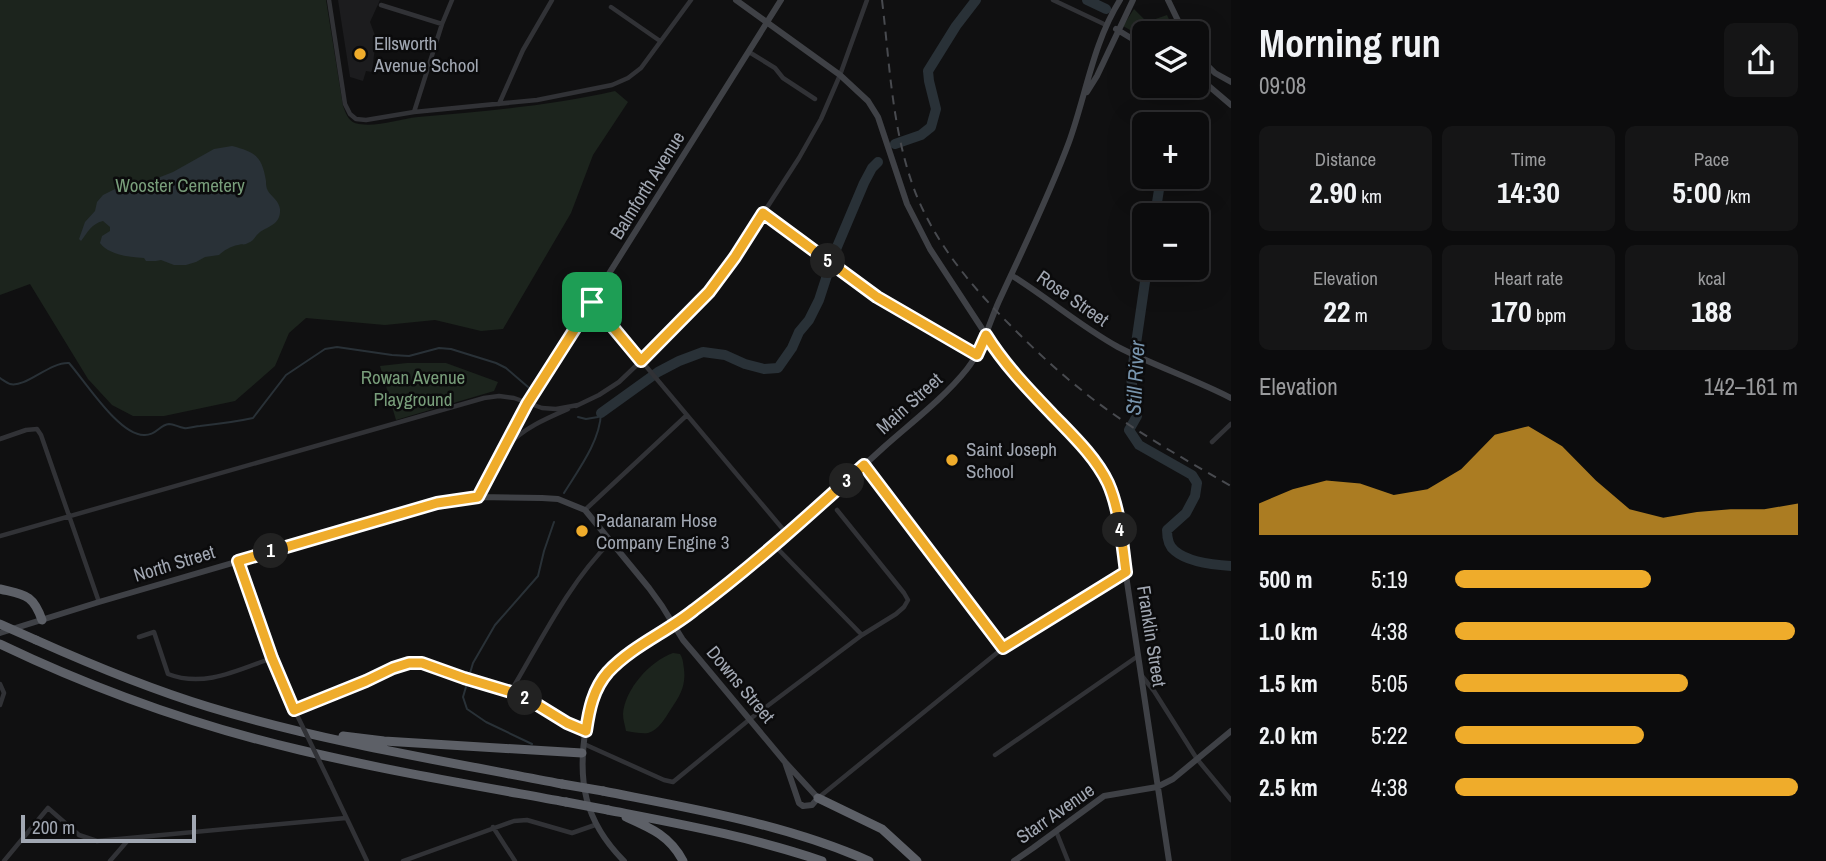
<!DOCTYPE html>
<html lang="en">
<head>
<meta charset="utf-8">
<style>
  body { margin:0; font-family:"Archivo Narrow",sans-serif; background:#151516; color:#f1f3f6; height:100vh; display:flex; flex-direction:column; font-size:26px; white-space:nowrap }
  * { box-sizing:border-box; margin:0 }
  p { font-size:23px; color:#9a9b9d }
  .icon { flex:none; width:38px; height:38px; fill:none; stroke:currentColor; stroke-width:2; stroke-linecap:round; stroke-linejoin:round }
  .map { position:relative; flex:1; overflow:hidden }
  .sheet { display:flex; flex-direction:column; background:#0c0c0d; width:595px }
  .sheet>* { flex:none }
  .controls { position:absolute; left:1132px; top:21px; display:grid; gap:14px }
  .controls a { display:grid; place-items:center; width:77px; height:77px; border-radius:10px; background:#0c0c0d; box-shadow:0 7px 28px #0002,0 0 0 2px #2c2c2e; font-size:35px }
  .scale { position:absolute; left:21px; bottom:18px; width:175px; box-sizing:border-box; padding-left:7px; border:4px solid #a1a7b2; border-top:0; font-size:19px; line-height:24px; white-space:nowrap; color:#a1a7b2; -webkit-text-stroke:5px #0b0b0c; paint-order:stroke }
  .pin { position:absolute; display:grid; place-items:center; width:60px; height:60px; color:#fff; margin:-30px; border-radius:14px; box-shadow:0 4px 10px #0006 }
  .km { position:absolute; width:35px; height:35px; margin:-18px; border-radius:50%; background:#222; color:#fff; font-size:19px; line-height:35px; text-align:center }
  .round { display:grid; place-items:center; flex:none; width:74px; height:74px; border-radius:10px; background:#151516 }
  .overview { display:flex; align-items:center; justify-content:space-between; height:119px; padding:0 28px }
  h1 { font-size:38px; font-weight:800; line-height:52px }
  .metrics { display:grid; grid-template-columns:repeat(3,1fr); gap:10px; height:119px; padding:7px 28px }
  .metrics div { display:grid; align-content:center; border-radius:10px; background:#151516; text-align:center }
  .metrics b { font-size:30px; font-weight:800 }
  .metrics small { font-size:19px; font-weight:400 }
  .metrics p { font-size:19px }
  .chart { height:196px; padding:14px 28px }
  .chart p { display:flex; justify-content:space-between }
  .chart svg { width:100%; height:126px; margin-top:7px; fill:#efac2b; opacity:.7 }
  ul { padding:0 28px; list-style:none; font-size:23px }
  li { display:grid; grid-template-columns:112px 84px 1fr; align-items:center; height:52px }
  li i { height:18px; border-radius:9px; background:#efac2b }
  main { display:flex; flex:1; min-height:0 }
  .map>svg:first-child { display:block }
</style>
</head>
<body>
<main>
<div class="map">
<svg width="1231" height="861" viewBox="0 0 1231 861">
  <rect width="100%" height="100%" fill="#101011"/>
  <path fill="#1c1c1e" d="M338,0H380L370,22L376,38L372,72L366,71L363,81L350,77Z"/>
  <path fill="#1c241d" d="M0,0H326L343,106C346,114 349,123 359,124C378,127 399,119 418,117C484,111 550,106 615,91L628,102L593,155L571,213L503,329L481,331L435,320L385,325L306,318L289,333L275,366L235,401L164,416H133L112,405L88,379L30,284L0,295Z
    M1134,9L1147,22L1167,15L1175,33H1144V38L1123,26Z
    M407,363H446L498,382L494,391L396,420L380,366Z
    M673,653L680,654C683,659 683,662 684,669C686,686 680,696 671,709C665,718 659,730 648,733C642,734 633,732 626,731C625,725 623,720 623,714C625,689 650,661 673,653Z"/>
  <path fill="#293137" d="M232,146C255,152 262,156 266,181C266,184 266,188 268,191C272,197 279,201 280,209C281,224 269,226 260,232C255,236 254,241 248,243C242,246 244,243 238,245C231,246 223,251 219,255L205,257L196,262L186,265H174L161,260L156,261H146L144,258C129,257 109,255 100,243L102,236L110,231V227L103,221C91,224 88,232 81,241L79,239L85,222L95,211L97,202L103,195L115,189L145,183L173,172L214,149Z"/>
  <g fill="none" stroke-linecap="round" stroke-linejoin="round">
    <path stroke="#293137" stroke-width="2" d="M0,378C1,379 9,384 10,384C26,388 49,362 69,363C85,381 120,437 145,435C157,435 159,425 169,424C174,424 178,427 184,428C189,429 195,426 200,426C218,424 235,422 253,418L286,375L325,349L337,347L392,355L409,356L439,348L451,349L496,363L506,368L528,387
      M578,417L586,419L598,417L599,415
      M564,493C579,469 600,441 601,413
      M532,744L486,722L467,709L463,697L473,663L495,625L538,576L544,551L554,522"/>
    <path stroke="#293137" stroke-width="10" d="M1087,0L1106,9
      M895,144L921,135L931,127L936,109L929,81L928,71L956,26L976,0
      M1155,215L1161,177
      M1147,268L1131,378L1137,416L1129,430L1139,445L1192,475L1197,483L1195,496L1186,513L1167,530C1167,538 1168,546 1175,551C1188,562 1214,565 1231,566
      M601,413L658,372L679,361L703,352L725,355L745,364L764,369L778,368L792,348L799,332L809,320L819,300L834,254L864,183L872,168L878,162"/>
    <path stroke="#313236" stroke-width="4.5" d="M329,0L345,104L350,114L356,119L366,120L414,112L537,100L612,85L628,78L641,68L691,0
      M1053,0L1106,25
      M381,5L442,24
      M611,7L660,41
      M749,52L775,68L783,78L815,99
      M499,104L523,50L552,0
      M414,112L442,24L452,0
      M763,213L878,297L977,355
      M592,302L787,534
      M576,406L599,395L619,382L641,361L709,292L735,257L799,158L821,119L840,75L867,0
      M0,439L26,430L37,429L41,435L99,602
      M1212,442L1231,424
      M507,446C524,428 545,419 568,409
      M864,465L1003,648
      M585,510L687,415
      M0,536L484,398L499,396L514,398L542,408L556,409L578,405
      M774,545L862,635
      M238,561L272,658L294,711
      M139,637L154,632L168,674C204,688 238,670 272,658
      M1142,676L1154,691L1197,759L1231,800
      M0,684L4,693L0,705
      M511,691C542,639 568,584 611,541
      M294,710L340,692L393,668L409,663H422L464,678L511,692L528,699L567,723L586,731
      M584,744L664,780L673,782L750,719L862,635L896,614L904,607L908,600L904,593L837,510
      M995,755L1138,656
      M330,783L367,861
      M818,798L1003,648L1125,572
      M493,827L515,861
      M1056,831L1068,861
      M4,861L48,808L79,835L97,841L346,818
      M110,861L129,839
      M403,861L514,821L527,820L572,833L595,825"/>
    <path stroke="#3f4146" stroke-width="6" d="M736,0L840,75L868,101L878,117L907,204L930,249L1000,356L1014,374L1085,448L1097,465L1108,483L1114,500L1118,522L1169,861
      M1168,0L1184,33
      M1116,29L1144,46
      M1197,55L1215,73L1231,82
      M1197,76L1231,105
      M1087,92L1097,76L1133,0
      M1011,275C1048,298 1080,326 1118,347C1155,366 1194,379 1231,398
      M478,497L527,404L781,0
      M0,633L99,602L437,503L478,497L542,498L558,499L585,510L649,588L662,606L683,640L695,654L785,762L818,798L812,805L803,806L799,803L785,762
      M624,861C584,821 577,780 586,727C589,713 591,698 598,686C618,652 665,633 696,609C761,558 823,503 884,447C912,422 944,398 967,369C983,349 989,323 999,301C1023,249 1049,196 1069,142C1086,95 1093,43 1120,0
      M1014,861L1033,848L1104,796L1157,787L1173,779L1231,731"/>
    <path stroke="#5d6067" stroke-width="9" d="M0,589C25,595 33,594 42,620
      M36,640C92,665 150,689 209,707C324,742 444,761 562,784
      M0,644C96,690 197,726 300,750C388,771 478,786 566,802
      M343,736L384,741L582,753
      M603,791C694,809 785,824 869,861
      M818,798L882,829L917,861
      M608,810C680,824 752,837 822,861
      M626,817C651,828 670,836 683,861"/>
    <path stroke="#484a4f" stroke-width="2" stroke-dasharray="9 7" stroke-linecap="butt" d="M882,0C890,66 892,136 918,199C939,248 974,289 1012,327C1033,348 1055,369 1079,388C1125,426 1179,456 1231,486"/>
    <path stroke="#313236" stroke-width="4.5" d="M296,713L330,783"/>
    <path stroke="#5d6067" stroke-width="9" d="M0,624L36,640
      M562,784L603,791
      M566,802L608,810"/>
  </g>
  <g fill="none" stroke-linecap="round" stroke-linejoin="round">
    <defs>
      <path id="route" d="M763,213L877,297L977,355L986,335C1004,364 1027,388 1051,413C1071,434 1095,456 1108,483C1120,510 1122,543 1126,572L1003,648L864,465C809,515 754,565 694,610C667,632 632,646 608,672C593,689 589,710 586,731L567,723L528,699L511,692L464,678L422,663H409L393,668L366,681L294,710L272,658L238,561L437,503L478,497L527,404L592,302L641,361L709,292L735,257Z"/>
    </defs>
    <use href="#route" stroke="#fff" stroke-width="14"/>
    <use href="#route" stroke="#efac2b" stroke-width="9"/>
  </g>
  <g fill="#efac2b" stroke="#0b0b0c" stroke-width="2.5">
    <circle cx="360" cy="54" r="7"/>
    <circle cx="952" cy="460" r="7"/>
    <circle cx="582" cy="531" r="7"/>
  </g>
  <g text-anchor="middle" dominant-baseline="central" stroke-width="5" stroke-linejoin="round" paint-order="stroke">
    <g font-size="19" fill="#a1a7b2" stroke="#0b0b0c" text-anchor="start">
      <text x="374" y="43">Ellsworth<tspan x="374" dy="22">Avenue School</tspan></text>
      <text x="966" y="449">Saint Joseph<tspan x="966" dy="22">School</tspan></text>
      <text x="596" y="520">Padanaram Hose<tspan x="596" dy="22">Company Engine 3</tspan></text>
    </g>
    <g font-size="19" fill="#789d7a" stroke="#0b0b0c">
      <text x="180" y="185">Wooster Cemetery</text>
      <text x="413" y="377">Rowan Avenue<tspan x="413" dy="22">Playground</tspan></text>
    </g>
    <g font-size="19" fill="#a1a7b2" stroke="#0b0b0c">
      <text transform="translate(647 185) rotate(-58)">Balmforth Avenue</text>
      <text transform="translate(1073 298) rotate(35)">Rose Street</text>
      <text transform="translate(909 403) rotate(-42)">Main Street</text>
      <text transform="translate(174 563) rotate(-17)">North Street</text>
      <text transform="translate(1152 636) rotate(81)">Franklin Street</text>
      <text transform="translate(741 684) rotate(50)">Downs Street</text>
      <text transform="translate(1055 813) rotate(-35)">Starr Avenue</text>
    </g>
    <g font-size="21" font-style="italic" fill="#7895ae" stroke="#0b0b0c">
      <text transform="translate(1135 378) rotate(-87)">Still River</text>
    </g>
  </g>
</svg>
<div class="controls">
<a><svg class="icon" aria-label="layers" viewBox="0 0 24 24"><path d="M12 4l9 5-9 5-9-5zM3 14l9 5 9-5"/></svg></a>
<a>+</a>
<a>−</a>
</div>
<div class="scale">200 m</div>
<div class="pin" style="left:592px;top:302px;background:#1e9e55"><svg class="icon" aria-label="arrive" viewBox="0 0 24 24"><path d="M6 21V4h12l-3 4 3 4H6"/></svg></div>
<b class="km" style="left:271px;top:551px">1</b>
<b class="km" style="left:525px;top:698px">2</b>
<b class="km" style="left:847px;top:481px">3</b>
<b class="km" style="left:1120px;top:530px">4</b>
<b class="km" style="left:828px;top:261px">5</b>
</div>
<section class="sheet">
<div class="overview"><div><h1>Morning run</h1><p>09:08</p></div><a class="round"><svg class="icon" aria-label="share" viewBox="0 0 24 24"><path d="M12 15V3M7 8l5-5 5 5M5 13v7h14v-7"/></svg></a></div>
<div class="metrics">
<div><p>Distance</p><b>2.90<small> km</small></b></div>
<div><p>Time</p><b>14:30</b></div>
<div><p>Pace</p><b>5:00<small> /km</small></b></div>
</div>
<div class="metrics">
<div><p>Elevation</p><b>22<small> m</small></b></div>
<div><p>Heart rate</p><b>170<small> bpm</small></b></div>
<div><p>kcal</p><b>188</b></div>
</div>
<div class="chart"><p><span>Elevation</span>142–161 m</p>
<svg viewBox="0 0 160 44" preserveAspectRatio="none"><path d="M0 44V33L10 28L20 25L30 26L40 30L50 28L60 21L70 9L80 6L90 13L100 25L110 35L120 38L130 36L140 35L150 35L160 33V44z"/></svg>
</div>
<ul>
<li><b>500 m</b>5:19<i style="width:57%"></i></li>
<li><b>1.0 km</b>4:38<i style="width:99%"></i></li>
<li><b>1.5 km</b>5:05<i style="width:68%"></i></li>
<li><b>2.0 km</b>5:22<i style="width:55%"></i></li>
<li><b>2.5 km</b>4:38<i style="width:100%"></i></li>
</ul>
</section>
</main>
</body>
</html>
